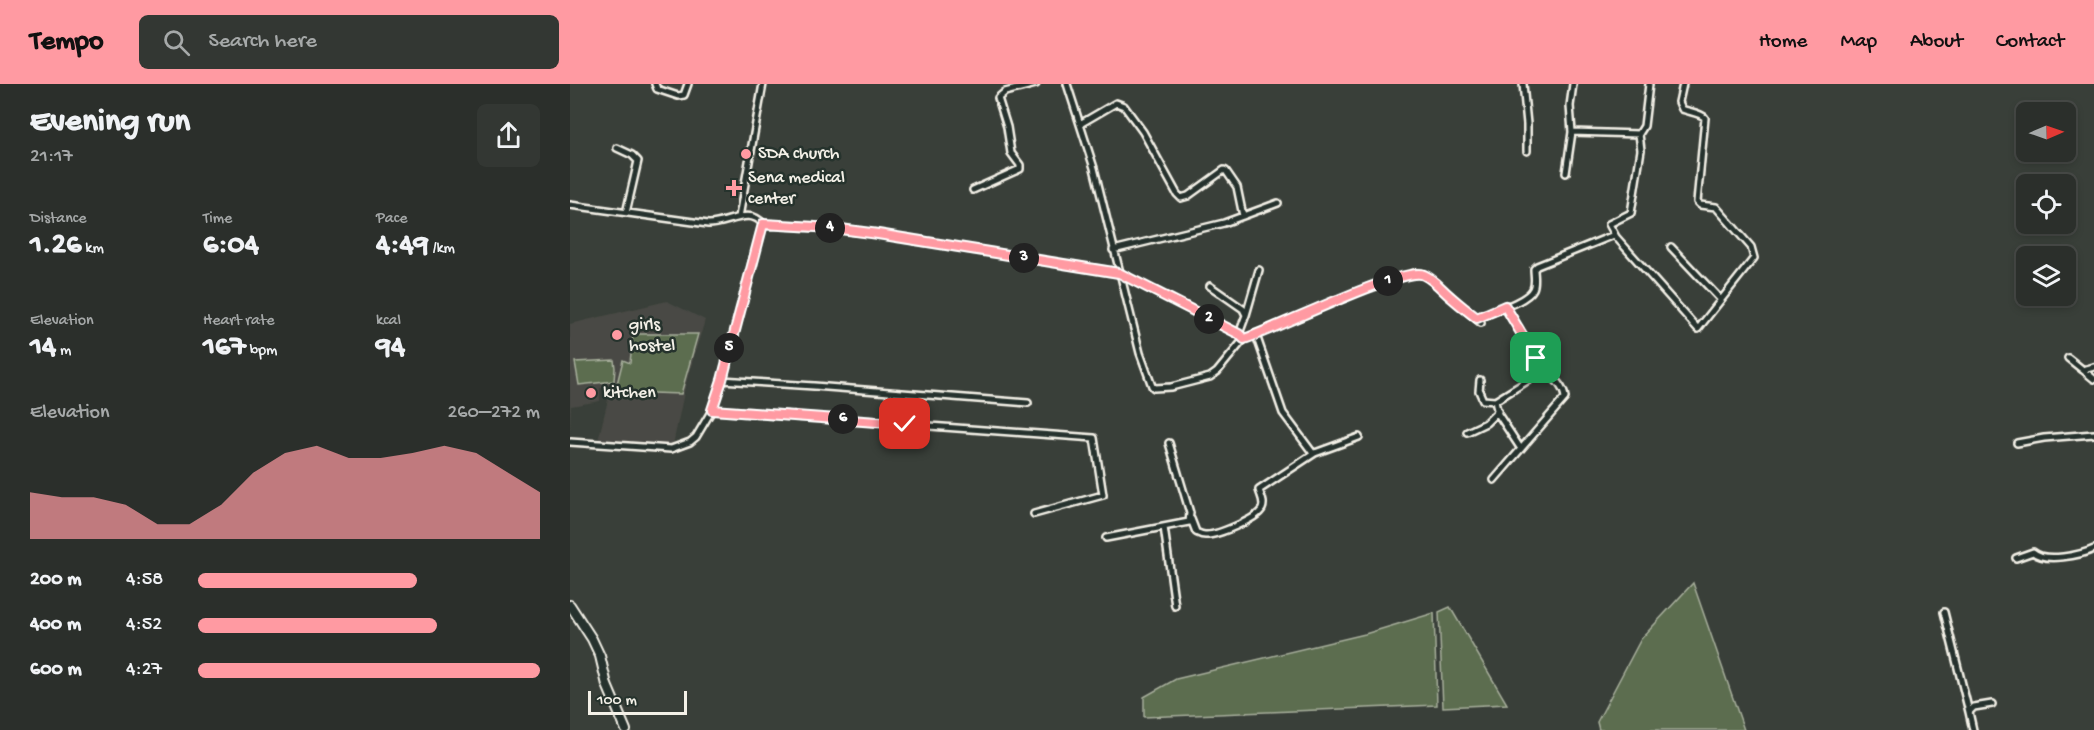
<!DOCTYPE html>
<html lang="en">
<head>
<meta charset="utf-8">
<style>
  body { margin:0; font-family:"Gochi Hand",sans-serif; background:#333733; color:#f1f3f6; height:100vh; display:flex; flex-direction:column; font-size:22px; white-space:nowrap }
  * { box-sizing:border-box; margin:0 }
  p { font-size:20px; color:#a6a9a9 }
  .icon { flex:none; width:33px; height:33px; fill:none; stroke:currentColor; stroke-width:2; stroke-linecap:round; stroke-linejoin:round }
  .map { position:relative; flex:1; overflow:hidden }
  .sheet { display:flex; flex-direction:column; background:#2b2f2b; width:570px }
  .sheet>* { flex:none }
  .needle { width:39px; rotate:88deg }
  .tools { position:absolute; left:1446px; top:18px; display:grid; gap:12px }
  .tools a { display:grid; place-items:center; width:60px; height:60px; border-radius:9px; background:#2b2f2b; box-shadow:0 3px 9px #0003,0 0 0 2px #474a47; font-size:30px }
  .scale { position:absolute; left:18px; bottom:15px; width:99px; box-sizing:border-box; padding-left:6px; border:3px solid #f4f1e8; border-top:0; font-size:16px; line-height:21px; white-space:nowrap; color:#f4f1e8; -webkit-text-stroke:4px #26332d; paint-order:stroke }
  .pin { position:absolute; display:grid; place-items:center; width:51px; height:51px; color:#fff; margin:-26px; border-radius:12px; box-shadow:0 3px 9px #0006 }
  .km { position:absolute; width:30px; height:30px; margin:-15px; border-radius:50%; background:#222; color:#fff; font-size:16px; line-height:30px; text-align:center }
  .round { display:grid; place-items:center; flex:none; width:63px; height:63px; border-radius:9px; background:#333733 }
  .head { display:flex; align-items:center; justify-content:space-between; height:102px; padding:0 30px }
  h1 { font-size:33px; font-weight:700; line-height:45px }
  .stats { display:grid; grid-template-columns:repeat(3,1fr); gap:9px; height:102px; padding:6px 30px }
  .stats div { display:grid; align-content:center }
  .stats b { font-size:30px; font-weight:700 }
  .stats small { font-size:16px; font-weight:400 }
  .stats p { font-size:16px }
  .chart { height:168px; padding:12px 30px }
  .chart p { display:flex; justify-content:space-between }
  .chart svg { width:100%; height:108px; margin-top:6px; fill:#ff9aa2; opacity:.7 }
  ul { padding:0 30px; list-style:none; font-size:20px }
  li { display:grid; grid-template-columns:96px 72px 1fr; align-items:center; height:45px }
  li i { height:15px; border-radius:8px; background:#ff9aa2 }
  header { display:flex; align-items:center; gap:36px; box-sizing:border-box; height:84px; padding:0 30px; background:#ff9aa2; color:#111 }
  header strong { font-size:28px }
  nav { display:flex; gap:33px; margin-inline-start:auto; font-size:21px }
  .search { width:420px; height:54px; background:#333733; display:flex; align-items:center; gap:15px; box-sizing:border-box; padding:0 21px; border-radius:9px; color:#a6a9a9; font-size:22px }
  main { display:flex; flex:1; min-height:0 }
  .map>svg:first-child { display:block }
</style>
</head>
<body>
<header>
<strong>Tempo</strong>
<div class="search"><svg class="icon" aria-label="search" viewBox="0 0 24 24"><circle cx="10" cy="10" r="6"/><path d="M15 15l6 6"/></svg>Search here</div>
<nav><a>Home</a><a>Map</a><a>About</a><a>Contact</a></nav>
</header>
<main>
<section class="sheet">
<div class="head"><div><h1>Evening run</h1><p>21:17</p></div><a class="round"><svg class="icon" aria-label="share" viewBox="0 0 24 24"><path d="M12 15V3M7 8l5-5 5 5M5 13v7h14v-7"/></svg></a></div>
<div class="stats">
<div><p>Distance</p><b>1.26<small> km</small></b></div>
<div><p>Time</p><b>6:04</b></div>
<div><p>Pace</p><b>4:49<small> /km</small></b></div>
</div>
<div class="stats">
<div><p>Elevation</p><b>14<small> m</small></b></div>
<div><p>Heart rate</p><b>167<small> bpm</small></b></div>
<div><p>kcal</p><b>94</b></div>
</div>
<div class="chart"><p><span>Elevation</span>260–272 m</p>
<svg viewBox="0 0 160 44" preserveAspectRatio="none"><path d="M0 44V25L10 27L20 27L30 30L40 38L50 38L60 30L70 17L80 9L90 6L100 11L110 11L120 9L130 6L140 9L150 17L160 25V44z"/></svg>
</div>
<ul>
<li><b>200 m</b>4:58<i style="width:64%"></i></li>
<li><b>400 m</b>4:52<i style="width:70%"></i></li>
<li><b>600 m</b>4:27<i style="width:100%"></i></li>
</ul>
</section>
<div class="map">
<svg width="1524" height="646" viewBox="0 0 1524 646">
  <rect width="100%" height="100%" fill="#393f39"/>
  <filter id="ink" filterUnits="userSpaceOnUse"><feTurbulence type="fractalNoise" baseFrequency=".0167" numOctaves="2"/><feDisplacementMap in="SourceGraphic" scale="12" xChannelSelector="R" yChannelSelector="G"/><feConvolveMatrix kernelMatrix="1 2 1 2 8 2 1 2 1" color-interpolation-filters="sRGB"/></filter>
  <g filter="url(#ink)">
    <path fill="#494a44" d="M97,217L135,236L116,299L103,361L28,357L41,303L30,304V317L1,322L0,349V240Z"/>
    <path fill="#5b6d50" stroke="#a8af9c" stroke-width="1.5" d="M63,250H128L111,310L53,308L46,304L53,276L60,279Z
      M44,276L45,284L44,297L9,301L5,278Z
      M1123,499L1174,646H1029L1027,638L1071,555Z
      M880,523L937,620L873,623L869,528Z
      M864,529L867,621L574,633V613L606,595L795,550Z"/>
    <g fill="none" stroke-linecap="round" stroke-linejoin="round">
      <defs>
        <path id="street" d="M85,0L87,5L108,12L114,11L118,0
          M497,0L524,84L570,269L582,302L584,304L601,303L640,293L647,288L674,255L798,204L845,189L853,190L865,199L911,239
          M953,0L957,40V67
          M1079,0L1074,42L1069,50L1071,66L1061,129L1039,140L1046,153L1128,245L1184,174L1181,163L1146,123L1130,121L1127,118L1135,34C1131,29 1119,28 1112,25L1109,18L1113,0
          M510,40L546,19L554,22L573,48L607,110L611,114L618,112L654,86L656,87L667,103L673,132
          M1002,48L1000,22L1003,0
          M47,64L62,71L68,77L56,129
          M996,89L1002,48L1069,50
          M403,106L450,85V81L441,69L437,43L428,14L435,8L466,0
          M0,121L138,140C156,141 180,122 193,140L263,144L308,150L549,189L669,250L674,255
          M169,133L193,0
          M1101,163L1150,215
          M543,166L654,139L708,119
          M640,202L673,225L676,231L669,250
          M676,231L689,186
          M907,234C921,228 957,218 963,205C966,199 964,191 964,185L967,182L1044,151
          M686,251L713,329L742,368L745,369L789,353
          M1498,274L1513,286L1524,283
          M1513,286L1524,295
          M152,296L244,302L458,319
          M910,296L909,307L913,316L925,317L970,289L971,283L935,222
          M925,317L928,330L951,365
          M142,326L524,354L533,411L464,430
          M897,348L916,339L928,327
          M0,358L101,365L120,358L126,353L142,326L152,296L193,140
          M1447,359L1474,354L1524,350
          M924,396L995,314C994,301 980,291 971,283
          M621,435L626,448C630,450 631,451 635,451C646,452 687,435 692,425C695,418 691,413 689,406L745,369
          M594,443L605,522
          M536,454L619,438L620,429L599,359
          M1446,474L1463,468C1475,479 1511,471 1524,465
          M1374,528L1399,628
          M1403,646L1399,628L1404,623L1422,620"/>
        <path id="secondary" d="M0,521L22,555L30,572L37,601L56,646"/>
      </defs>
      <use href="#street" stroke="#f4f1e8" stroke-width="10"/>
      <use href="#secondary" stroke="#f4f1e8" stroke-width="12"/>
      <use href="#street" stroke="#26332d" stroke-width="5"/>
      <use href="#secondary" stroke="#26332d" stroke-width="8"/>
    </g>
  </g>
  <g fill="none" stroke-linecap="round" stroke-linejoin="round" filter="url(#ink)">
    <defs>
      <path id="route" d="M335,340L142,326L152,296L193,140L263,144L308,150L549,189L669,250L674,255C704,246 834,181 854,191C865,196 873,207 882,214C890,221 899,228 907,234L935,222L966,274"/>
    </defs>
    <use href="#route" stroke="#fff" stroke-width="12"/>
    <use href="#route" stroke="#ff9aa2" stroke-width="8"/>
  </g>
  <g fill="#ff9aa2" stroke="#26332d" stroke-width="2">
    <circle cx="176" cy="70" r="6"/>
    <path d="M161 95h6v6h6v6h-6v6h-6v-6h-6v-6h6z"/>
    <circle cx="47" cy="251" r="6"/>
    <circle cx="21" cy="309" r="6"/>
  </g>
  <g text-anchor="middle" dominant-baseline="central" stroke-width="5" stroke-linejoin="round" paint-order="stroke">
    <g font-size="18" fill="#f4f1e8" stroke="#26332d" text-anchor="start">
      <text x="188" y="70">SDA church</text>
      <text x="178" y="94">Sena medical<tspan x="178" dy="21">center</tspan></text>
      <text x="59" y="241">girls<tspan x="59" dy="21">hostel</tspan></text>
      <text x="33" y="309">kitchen</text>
    </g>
  </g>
</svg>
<div class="tools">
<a><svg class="needle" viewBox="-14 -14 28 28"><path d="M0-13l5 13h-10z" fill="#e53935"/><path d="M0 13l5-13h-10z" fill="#a6a9a9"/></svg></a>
<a><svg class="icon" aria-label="locate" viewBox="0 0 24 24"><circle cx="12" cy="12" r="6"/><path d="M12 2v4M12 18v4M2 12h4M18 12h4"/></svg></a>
<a><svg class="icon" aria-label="layers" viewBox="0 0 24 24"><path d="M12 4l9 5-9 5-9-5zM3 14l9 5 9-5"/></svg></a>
</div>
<div class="scale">100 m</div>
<div class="pin" style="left:966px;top:274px;background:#1e9e55"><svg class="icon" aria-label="arrive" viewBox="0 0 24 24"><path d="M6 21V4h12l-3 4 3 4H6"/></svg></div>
<div class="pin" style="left:335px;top:340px;background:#d93025"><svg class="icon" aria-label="check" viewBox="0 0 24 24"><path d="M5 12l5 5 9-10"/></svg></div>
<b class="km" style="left:818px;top:197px">1</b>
<b class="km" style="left:639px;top:235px">2</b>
<b class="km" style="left:454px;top:174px">3</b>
<b class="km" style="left:260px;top:144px">4</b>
<b class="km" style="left:159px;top:264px">5</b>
<b class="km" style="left:273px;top:335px">6</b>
</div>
</main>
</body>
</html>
